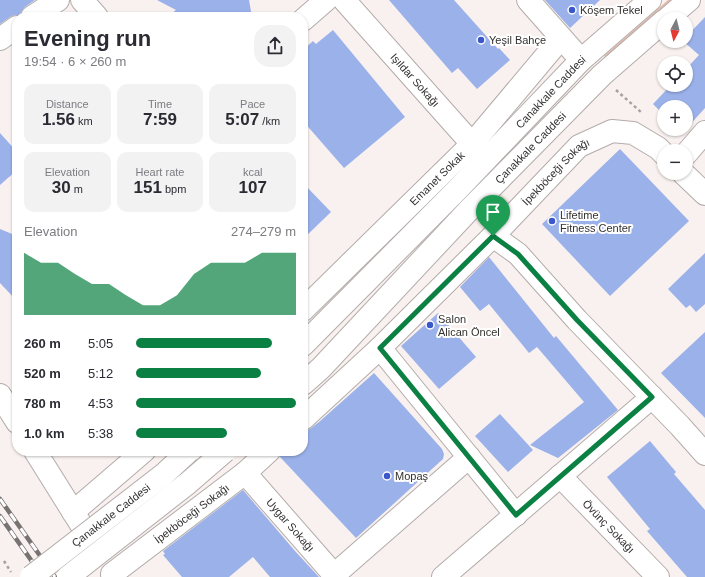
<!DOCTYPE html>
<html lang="en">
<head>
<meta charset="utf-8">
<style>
  body { margin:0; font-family:Helvetica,sans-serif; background:#f2f2f3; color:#2b2b33; height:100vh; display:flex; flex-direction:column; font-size:15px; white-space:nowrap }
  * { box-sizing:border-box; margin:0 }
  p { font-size:13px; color:#7c7c81 }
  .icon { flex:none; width:22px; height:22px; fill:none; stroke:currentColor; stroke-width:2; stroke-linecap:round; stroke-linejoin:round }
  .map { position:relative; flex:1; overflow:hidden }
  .drawer { position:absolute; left:12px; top:12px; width:296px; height:444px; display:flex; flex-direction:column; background:#fff; border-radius:16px; box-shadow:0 1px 3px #0004 }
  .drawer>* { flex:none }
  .needle { width:26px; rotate:187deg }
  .controls { position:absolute; left:657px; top:12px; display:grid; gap:8px }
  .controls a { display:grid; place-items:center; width:36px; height:36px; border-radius:50%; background:#fff; box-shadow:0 1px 3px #0004; font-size:20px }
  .pin { position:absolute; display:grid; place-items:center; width:34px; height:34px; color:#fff; margin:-41px -17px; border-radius:50% 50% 50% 0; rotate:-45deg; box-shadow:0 0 4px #0007 }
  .pin .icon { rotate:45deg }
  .round { display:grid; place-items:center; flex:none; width:42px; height:42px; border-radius:16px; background:#f2f2f3 }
  .overview { display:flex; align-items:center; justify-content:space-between; height:68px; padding:0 12px }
  h1 { font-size:22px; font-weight:700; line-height:30px }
  .stats { display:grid; grid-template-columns:repeat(3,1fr); gap:6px; height:68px; padding:4px 12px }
  .stats div { display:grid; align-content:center; border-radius:10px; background:#f2f2f3; text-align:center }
  .stats b { font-size:17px; font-weight:700 }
  .stats small { font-size:11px; font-weight:400 }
  .stats p { font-size:11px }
  .chart { height:112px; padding:8px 12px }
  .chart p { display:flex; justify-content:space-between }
  .chart svg { width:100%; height:72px; margin-top:4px; fill:#0b8043; opacity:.7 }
  ul { padding:0 12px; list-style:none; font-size:13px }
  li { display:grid; grid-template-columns:64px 48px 1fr; align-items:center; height:30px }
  li i { height:10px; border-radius:5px; background:#0b8043 }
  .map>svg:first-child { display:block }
</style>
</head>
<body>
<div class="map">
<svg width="705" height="577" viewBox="0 0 705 577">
  <rect width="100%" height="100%" fill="#f8f1ef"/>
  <path fill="#e7baaa" d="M668,0H679L610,61L604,56Z"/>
  <path fill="#9bb1ea" d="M0,0H35L25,7L19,15H15L10,17L0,24Z
    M157,0H249L252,17H167L176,10Z
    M389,0H454L498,49L499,48L510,60L477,89L458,68L452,73Z
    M545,0H600L570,28Z
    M705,17V108L686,129V107H664V115L653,104L671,85H686V69L699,55L683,41H686V37Z
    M333,30L405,117L344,168L303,121V50L313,41L316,44Z
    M0,133L17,152V170L0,185Z
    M620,149L689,221L610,296L542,224Z
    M303,183L331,212L303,239Z
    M0,229L17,236V301L0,283Z
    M705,253V304L696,312L690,305L686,308L668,289Z
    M489,257L554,338L556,336L618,410L558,458L530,445L584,402L537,347L529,353L489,304L480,311L460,287Z
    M438,313L476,357L439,389L401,346Z
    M705,332V418L661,373Z
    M374,373L442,449L444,454L443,459L356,538L280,457L281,451H303V434L319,422Z
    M500,414L533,450L508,472L475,436Z
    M650,441L676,472L674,474L705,510V577H687L647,531L650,529L607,477Z
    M243,490L295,551L319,577H270L253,557L229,577H182L163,555L165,554L163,551Z"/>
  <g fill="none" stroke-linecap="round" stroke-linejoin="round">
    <defs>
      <g id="minor">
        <path d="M82,0L97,17"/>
        <path id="s1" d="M344,0L481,154"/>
        <path d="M528,0L581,60"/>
        <path d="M32,17L58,0"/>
        <path d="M303,20L326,0"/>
        <path d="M0,39L17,27"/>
        <path d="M686,154L705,132"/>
        <path d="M683,173L705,194"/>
        <path d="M493,236L518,254L577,320L680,426L705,454"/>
        <path id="s2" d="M303,310L472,144L561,38"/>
        <path d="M380,348L516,515"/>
        <path d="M0,395L17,422"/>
        <path id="s3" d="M303,419L380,348L493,236L579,146L612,131L633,133L658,148L664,154"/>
        <path d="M35,451L97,550"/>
        <path id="s4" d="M245,473L336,577"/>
        <path id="s5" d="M560,476L658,577"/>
        <path d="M73,512L144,451"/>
        <path id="s6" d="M112,574L245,473L269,451"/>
        <path d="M334,575L469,457"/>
        <path d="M443,577L652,397"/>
      </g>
      <g id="major">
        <path d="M667,19L689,0"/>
        <path id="s7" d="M303,345L457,190L581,60L650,0"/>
        <path id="s8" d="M303,384L321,368L468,211L602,75L664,21"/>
      </g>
    </defs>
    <use href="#minor" stroke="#b3acaa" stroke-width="24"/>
    <use href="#major" stroke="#b3acaa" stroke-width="24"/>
    <path stroke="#a7a2a0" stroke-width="2.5" stroke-dasharray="3 3" stroke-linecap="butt" d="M616,90L642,113
      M4,561L11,572"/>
    <use href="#minor" stroke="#fff" stroke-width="22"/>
    <use href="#major" stroke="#fff" stroke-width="22"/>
    <defs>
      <path id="rail" d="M0,499L55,577
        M0,516L43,577"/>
    </defs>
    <use href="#rail" stroke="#777372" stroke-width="4.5"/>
    <use href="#rail" stroke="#fff" stroke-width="3" stroke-dasharray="9" stroke-linecap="butt"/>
    <defs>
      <g id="major-bridge">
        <path id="s9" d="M31,577L163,475L189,451"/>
        <path d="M68,577L188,483L225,451"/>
      </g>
    </defs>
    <use href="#major-bridge" stroke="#b3acaa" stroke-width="24" stroke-linecap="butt"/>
    <use href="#major-bridge" stroke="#fff" stroke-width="22"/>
  </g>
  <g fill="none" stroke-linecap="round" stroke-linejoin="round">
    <defs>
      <path id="route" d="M493,236L518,254L577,320L652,397L516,515L380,348Z"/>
    </defs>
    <use href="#route" stroke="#fff" stroke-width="8"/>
    <use href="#route" stroke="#0b8043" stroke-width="5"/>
  </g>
  <g fill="#3b58ca" stroke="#fff" stroke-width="1.5">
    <circle cx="572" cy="10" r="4"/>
    <circle cx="481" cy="40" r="4"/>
    <circle cx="552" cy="221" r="4"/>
    <circle cx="430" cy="325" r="4"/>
    <circle cx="387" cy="476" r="4"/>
  </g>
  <g text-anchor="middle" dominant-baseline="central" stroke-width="4" stroke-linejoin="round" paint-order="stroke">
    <g font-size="11" fill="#333130" stroke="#fff" text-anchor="start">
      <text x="580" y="10">Köşem Tekel</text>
      <text x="489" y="40">Yeşil Bahçe</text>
      <text x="560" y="215">Lifetime<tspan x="560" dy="13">Fitness Center</tspan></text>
      <text x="438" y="319">Salon<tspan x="438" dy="13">Alican Öncel</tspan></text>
      <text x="395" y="476">Mopaş</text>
    </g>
    <g font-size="11" fill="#333130" stroke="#fff">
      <text stroke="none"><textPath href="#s1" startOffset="107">Işıldar Sokağı</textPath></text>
      <text stroke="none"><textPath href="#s7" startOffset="354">Canakkale Caddesi</textPath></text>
      <text stroke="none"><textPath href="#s8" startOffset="328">Çanakkale Caddesi</textPath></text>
      <text stroke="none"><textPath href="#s3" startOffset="354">İpekböceği Sokağı</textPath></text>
      <text stroke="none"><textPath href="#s2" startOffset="188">Emanet Sokak</textPath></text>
      <text stroke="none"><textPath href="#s6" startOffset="100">İpekböceği Sokağı</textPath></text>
      <text stroke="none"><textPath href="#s9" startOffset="101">Çanakkale Caddesi</textPath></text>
      <text stroke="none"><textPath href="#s4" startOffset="69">Uygar Sokağı</textPath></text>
      <text stroke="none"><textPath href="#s5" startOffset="70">Övünç Sokağı</textPath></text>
    </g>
  </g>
</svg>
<div class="controls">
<a><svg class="needle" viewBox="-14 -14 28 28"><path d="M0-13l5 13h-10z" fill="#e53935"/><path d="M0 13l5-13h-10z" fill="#7c7c81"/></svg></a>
<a><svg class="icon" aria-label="locate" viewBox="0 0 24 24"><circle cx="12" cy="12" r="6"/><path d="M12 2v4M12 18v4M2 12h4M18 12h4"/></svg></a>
<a>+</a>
<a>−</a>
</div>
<div class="pin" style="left:493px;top:236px;background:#1e9e55"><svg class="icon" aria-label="arrive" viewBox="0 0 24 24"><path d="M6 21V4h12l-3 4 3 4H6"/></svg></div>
<section class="drawer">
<div class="overview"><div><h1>Evening run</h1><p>19:54 · 6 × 260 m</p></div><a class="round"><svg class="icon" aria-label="share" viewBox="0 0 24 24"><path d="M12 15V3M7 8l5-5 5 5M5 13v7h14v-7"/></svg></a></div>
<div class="stats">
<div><p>Distance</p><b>1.56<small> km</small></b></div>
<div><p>Time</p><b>7:59</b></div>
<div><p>Pace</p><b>5:07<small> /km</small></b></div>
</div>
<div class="stats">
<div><p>Elevation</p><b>30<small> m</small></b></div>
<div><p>Heart rate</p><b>151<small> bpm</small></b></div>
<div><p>kcal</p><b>107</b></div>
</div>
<div class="chart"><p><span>Elevation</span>274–279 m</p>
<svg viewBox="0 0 160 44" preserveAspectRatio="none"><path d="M0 44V6L10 12L20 12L30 19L40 25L50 25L60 32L70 38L80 38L90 32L100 19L110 12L120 12L130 12L140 6L150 6L160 6V44z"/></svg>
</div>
<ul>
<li><b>260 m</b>5:05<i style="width:85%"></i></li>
<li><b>520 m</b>5:12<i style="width:78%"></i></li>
<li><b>780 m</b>4:53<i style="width:100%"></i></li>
<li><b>1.0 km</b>5:38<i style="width:57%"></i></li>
</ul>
</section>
</div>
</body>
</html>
